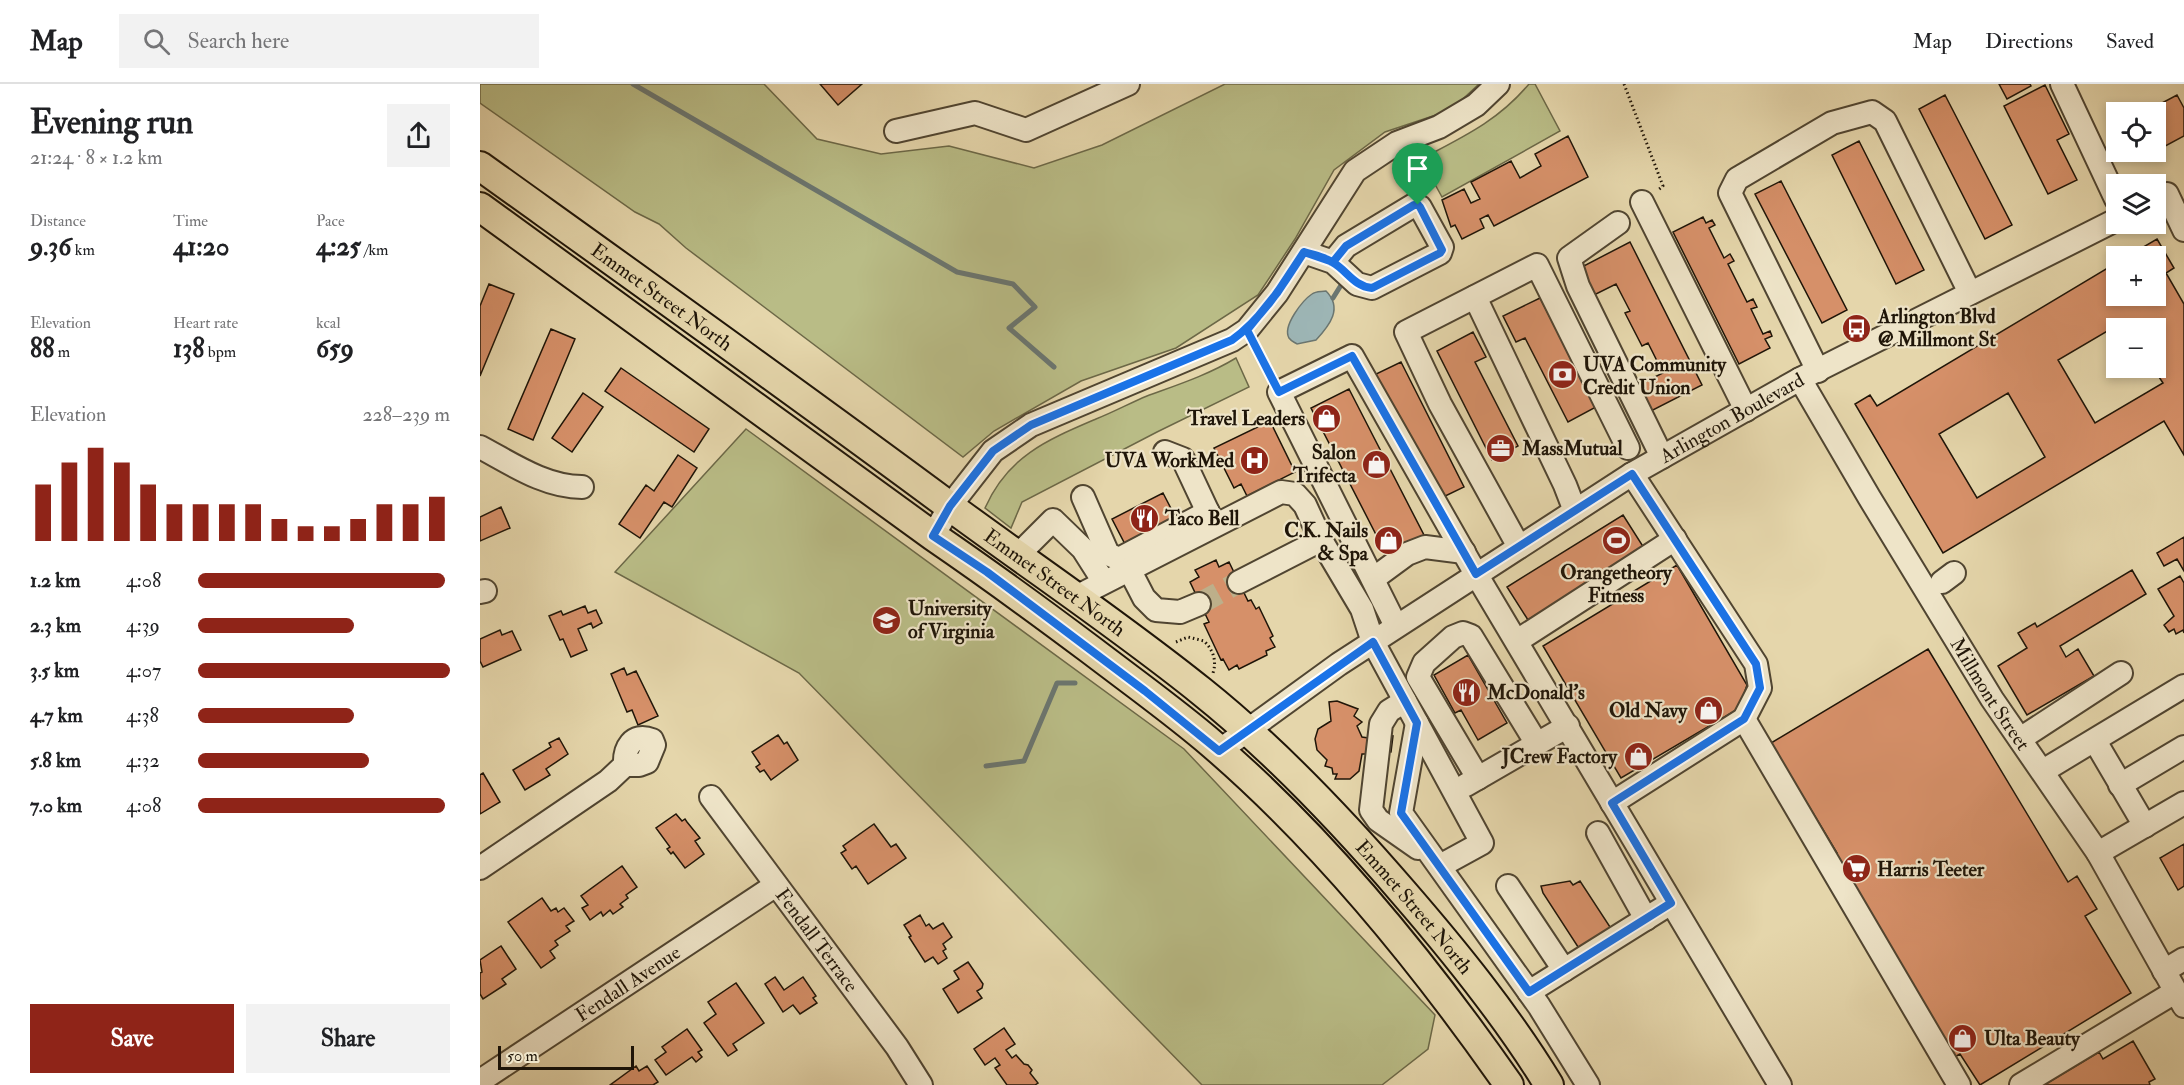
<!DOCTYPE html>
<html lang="en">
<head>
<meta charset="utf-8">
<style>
  body { margin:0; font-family:"IM FELL Double Pica",serif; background:#f2f2f2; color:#202124; height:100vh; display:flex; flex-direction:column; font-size:22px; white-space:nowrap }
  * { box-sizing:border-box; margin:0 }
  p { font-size:20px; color:#757577 }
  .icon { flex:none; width:33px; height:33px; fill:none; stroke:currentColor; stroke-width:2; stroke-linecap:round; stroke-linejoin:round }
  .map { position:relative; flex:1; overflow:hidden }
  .panel { display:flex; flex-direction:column; background:#fff; width:480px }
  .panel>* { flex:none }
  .fabs { position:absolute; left:1626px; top:18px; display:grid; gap:12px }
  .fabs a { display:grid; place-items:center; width:60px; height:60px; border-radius:0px; background:#fff; box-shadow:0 3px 9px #0003; font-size:30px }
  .scale { position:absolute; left:18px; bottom:15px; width:136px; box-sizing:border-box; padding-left:6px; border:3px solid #1f1508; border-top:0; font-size:16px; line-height:21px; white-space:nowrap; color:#1f1508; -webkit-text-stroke:4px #eee4c8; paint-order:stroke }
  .pin { position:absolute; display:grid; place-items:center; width:51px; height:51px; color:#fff; margin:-62px -26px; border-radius:50% 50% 50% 0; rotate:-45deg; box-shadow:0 0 6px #0007 }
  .pin .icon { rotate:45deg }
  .round { display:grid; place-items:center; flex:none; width:63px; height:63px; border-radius:0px; background:#f2f2f2 }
  .headline { display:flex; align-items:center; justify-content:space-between; height:102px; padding:0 30px }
  h1 { font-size:33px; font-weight:700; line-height:45px }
  .metrics { display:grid; grid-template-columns:repeat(3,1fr); gap:9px; height:102px; padding:6px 30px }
  .metrics div { display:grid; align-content:center }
  .metrics b { font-size:26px; font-weight:700 }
  .metrics small { font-size:16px; font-weight:400 }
  .metrics p { font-size:16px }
  .chart { height:168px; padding:12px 30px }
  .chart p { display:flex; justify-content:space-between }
  .chart svg { width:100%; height:108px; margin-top:6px; stroke:#8f2418; stroke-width:6 }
  .cta { display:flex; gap:12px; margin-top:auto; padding:12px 30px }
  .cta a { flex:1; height:69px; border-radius:0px; background:#8f2418; color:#fff; font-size:24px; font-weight:700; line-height:69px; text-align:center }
  .cta a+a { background:#f2f2f2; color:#202124 }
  ul { padding:0 30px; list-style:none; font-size:20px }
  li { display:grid; grid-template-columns:96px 72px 1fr; align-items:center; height:45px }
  li i { height:15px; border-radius:8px; background:#8f2418 }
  header { display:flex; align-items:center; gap:36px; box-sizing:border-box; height:84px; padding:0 30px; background:#fff; border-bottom:2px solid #e0e0e0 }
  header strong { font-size:28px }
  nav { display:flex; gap:33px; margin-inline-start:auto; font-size:21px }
  .search { width:420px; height:54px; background:#f2f2f2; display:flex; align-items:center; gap:15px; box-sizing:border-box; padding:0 21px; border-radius:0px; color:#757577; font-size:22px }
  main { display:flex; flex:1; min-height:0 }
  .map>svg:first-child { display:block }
</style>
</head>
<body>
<header>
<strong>Map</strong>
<div class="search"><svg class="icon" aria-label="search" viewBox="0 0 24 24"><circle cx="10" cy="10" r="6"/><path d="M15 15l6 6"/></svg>Search here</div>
<nav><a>Map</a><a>Directions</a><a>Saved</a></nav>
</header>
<main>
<section class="panel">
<div class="headline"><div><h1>Evening run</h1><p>21:24 · 8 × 1.2 km</p></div><a class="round"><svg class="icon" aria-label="share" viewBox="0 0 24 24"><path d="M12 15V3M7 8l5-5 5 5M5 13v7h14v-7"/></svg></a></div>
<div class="metrics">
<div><p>Distance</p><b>9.36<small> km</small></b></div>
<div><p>Time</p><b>41:20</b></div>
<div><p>Pace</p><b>4:25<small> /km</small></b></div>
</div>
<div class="metrics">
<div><p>Elevation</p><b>88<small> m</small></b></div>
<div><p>Heart rate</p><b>138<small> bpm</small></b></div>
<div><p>kcal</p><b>659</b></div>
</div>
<div class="chart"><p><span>Elevation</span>228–239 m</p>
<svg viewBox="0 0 160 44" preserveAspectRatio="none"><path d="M5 44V21M15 44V12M25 44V6M35 44V12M45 44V21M55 44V29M65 44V29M75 44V29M85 44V29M95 44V35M105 44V38M115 44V38M125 44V35M135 44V29M145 44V29M155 44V26"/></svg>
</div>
<ul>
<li><b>1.2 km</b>4:08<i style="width:98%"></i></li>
<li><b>2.3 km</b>4:39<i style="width:62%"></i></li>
<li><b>3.5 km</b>4:07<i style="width:100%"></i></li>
<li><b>4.7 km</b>4:38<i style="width:62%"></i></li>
<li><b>5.8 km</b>4:32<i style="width:68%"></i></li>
<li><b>7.0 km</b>4:08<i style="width:98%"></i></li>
</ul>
<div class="cta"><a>Save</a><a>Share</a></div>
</section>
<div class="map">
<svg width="1704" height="1001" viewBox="0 0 1704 1001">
  <rect width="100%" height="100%" fill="#e5d6ab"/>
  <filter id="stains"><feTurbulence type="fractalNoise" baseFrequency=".00333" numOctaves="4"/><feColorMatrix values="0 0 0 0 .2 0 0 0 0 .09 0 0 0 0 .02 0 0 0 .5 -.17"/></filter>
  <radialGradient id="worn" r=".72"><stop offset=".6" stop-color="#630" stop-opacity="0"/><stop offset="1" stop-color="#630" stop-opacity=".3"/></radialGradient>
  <path fill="#b9bc86" stroke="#6c6847" stroke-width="1.5" d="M0,0H284L337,55L401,70L469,62L554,84L622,61L745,0H999L971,26L905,48L854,86L815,155L778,211L696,264L601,297L514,347L483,373L206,164L179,140L155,128L0,19Z
    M1049,0H1055L1080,47L962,113L941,75C983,53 1018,37 1049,0Z
    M756,274L769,303L677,348L542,418L531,444L505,424C528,372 567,356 616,335C634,328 650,319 667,312C697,301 728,291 756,274Z
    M266,345L704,665L955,931L948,965L902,1001H722L319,589L135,488Z"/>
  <path fill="#9db6b6" stroke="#6b7670" stroke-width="1.5" d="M846,207C863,224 850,241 836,256L817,260C814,258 811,257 809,254C802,242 823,216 832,210C836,207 841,208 846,207Z"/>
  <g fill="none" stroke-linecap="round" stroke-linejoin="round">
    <path stroke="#6b7670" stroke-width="5" d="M153,0L477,188L533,200L555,223L529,244L574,283
      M853,214L863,198
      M506,682L544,677L577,599H595"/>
  </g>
  <path fill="#d69069" stroke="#1f1508" stroke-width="1.5" fill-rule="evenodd" d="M340,0H382L358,21Z
    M1519,0H1550L1551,2L1527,15Z
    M1565,1L1589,50L1577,56L1597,96L1568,110L1524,22Z
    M1465,11L1532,141L1505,155L1439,25Z
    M1697,11L1704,24V52L1676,67V28H1665Z
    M1088,52L1108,93L1014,142L1008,131L1000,135L1004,144L982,155L975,141L971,143L962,116L984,105L991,119L1000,115L991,98L1031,77L1040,94L1061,82L1055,70Z
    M1379,57L1444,186L1416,200L1352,71Z
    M1301,97L1367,226L1342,239L1275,110Z
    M1223,133L1226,139L1232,136L1235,141L1229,144L1244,174L1250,170L1254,177L1248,180L1267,218L1273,215L1277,223L1271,225L1283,250L1290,247L1292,252L1285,255L1290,264L1259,280L1193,148Z
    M1677,155L1694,184L1686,189L1704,220V371L1684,337L1463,469L1375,320L1390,311L1397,322L1636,179V212H1676V172H1648ZM1646,236L1650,244H1676V284H1673L1683,299L1615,339L1578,276ZM1528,309L1565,373L1497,414L1459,350Z
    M1150,158L1222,301L1169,328L1156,302L1183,289L1168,259L1162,262L1145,229L1150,227L1136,200L1110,213L1096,186Z
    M9,200L34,210L0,292V222Z
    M1060,214L1116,323L1088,338L1045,254L1036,258L1023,232Z
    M71,245L95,255L53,356L28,345Z
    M993,248L1006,273L995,278L1038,362L1012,376L957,267Z
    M921,278L984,403L957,416L894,291Z
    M141,284L229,345L214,368L125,307Z
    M869,305L945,453L907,472L831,324Z
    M103,309L123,323L92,368L72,354Z
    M790,337L815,388L767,412L761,400L754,404L734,364Z
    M198,371L217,384L192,423L184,418L160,454L139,440L166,401L174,407Z
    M683,409L698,438L647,464L632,435Z
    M21,423L30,444L0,457V433Z
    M1143,431L1164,464L1048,536L1027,503Z
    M1704,453V487L1697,475L1684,482L1677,469Z
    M736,476L739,483L749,478L768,517L771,516L776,525L779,523L793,552L790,554L795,563L786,567L787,571L759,585L757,581L749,586L743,575L741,576L724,540L729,538L710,498L719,493L715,486Z
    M1197,481L1267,601L1263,613L1265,621L1141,694L1063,562Z
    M1652,486L1666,510L1580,562L1586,573L1598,565L1614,592L1547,631L1518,582L1547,564L1538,549L1555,539L1557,543Z
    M1700,492L1704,499V549L1703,546L1696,550L1694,545L1689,548L1684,541L1694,532L1678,505Z
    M105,522L108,529L116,526L122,539L113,544L111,539L98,545L107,566L91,573L83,555L80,556L69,532L81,527L83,531Z
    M20,546L22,551L32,547L41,566L3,583L0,577V555Z
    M1448,565L1588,798L1597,792L1617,825L1605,832L1651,909L1500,1001L1480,970L1471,975L1350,773L1357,769L1291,659Z
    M988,571L1027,639L998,656L981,626L975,629L954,591Z
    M144,584L147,591L156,587L178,632L158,641L152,626L147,628L131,590Z
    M857,617L878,625L874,632L882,638L877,642L882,653L895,655L899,650L913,652L911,668L898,666L892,670H882L879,687L870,695H855L857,690H853L852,684L845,682L847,676L837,666L835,655L838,645L851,637L849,618Z
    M298,651L304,660L307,658L318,676L291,696L284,686L280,688L276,683L280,680L272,668Z
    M79,654L88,670L66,685L70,691L45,706L33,686L71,663L69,659Z
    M3,689L20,718L0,730V691Z
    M196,730L202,737L205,735L207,738L220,754L215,757L224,770L205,784L193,768L191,770L187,765L190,763L176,744Z
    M394,740L411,763L416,760L426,774L388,800L376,782L372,785L361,769L366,766L363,762Z
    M1704,760V802L1698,806L1680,774Z
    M142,782L157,803L146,811L148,814L140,820L143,823L133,830L130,826L123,832L121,828L110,836L102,824L108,821L101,812Z
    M1090,797L1093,801L1100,797L1132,846L1100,866L1063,809L1061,802Z
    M62,814L71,827L76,824L78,828L84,824L94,837L86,842L90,847L75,857L78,861L70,867L75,874L61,884L28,838Z
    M440,831L446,842L449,840L453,845L463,839L472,853L463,860L466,865L463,867L467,874L458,880L453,873L445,878L429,853L431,852L424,841Z
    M21,862L36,885L22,895L26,900L3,915L0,910V889L2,888L0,876Z
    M488,878L503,900L502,904L497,907L502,914L478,929L463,905L479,895L474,887Z
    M295,893L304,906L323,893L336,912L333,914L337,919L320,930L313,921L303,928L285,900Z
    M256,899L284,939L253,960L257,966L248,972L224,939L236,930L228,918Z
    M524,944L535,960L526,966L532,974L536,971L544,980L548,981L552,986L550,989L558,999L555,1001H527L515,984L520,981L515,974L505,981L494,965Z
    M207,945L222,966L218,968L222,973L216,978L212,973L186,991L175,976L186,968L182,963Z
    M1653,957L1675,995L1669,998L1670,1001H1564L1619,968L1623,975Z
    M156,982L159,987L167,982L178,998L173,1001H130Z"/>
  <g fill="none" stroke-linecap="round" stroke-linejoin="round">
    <path stroke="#bdaf8a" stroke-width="22" stroke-dasharray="22 11" stroke-linecap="butt" d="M719,520L759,498"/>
    <defs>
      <g id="minor">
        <path d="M1582,0L1636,115"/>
        <path d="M416,47L495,29L546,46L648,0"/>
        <path d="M1687,110L1704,146"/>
        <path d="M1162,118L1266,326"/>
        <path d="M1138,139L1089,174L1098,202L1182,373"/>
        <path d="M824,168L853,178L877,200L892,204L960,169L962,163L940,123L934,121L866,162L853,178"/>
        <path d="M995,213L1085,401L1095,427"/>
        <path d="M1338,287L1250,109L1257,95L1352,39L1392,28L1405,37L1490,209"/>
        <path id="s1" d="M1320,295L1389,413L1512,615L1618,769L1704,922"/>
        <path d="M0,363C32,380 65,403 102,403"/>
        <path d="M685,368L703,375L734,441"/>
        <path d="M603,413L628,470L639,475L728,428"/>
        <path d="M453,452L470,422L513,367L551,341L752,256L767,246L797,209L875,87L917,59L959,43L996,21L1018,0"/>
        <path d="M1039,463L960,320L926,248L1057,181L1148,364"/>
        <path d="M538,471L573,436L603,465L624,498"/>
        <path d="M649,485L664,514L676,526L700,528L719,520"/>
        <path d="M893,495L927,470L945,463L984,468"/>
        <path d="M759,498L841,456"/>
        <path d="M1462,498L1474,489"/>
        <path d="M0,508L5,507"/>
        <path d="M596,513L801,408L815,410L825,421L841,456L882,525L893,558L1002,759L960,782"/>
        <path d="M916,542L799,308L872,272L996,490L1300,1001"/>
        <path d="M1037,557L1195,455"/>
        <path d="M925,617L909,627L901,640L891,726L898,736L938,764"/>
        <path d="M1264,635L1479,1001"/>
        <path d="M937,639L921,729L1059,922L1108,1001"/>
        <path d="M1540,655L1641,589"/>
        <path d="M1615,657L1665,742"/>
        <path id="s2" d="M739,667L859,580L1152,390L1320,295L1636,136"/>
        <path d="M1563,687L1704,602"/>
        <path d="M998,694L938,593L944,579L973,553L983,549L991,552L1057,660"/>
        <path d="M986,701L1088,642"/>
        <path d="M1640,701L1704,663"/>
        <path id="s3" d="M231,713L417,963L441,1001"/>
        <path d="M1132,719L1264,635L1280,604L1276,580L1152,390"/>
        <path d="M1118,749L1166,835"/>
        <path d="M1618,769L1704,719"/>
        <path d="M0,784L128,697L145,681H159L167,678L174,661L172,656C152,648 144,665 145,681"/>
        <path d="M1028,802L1084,886"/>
        <path d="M1684,887L1704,875"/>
        <path d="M1049,908L1191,819"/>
        <path id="s4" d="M0,997L296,801"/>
        <path d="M1541,1001L1695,908"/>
      </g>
      <g id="major">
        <path id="s5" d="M0,82C156,194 313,306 468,421C552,483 639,541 721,607C795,666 861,736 923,808C975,868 1027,932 1069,1001"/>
        <path d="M0,123L453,452C507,489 559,527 611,566C649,595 688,623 725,654C840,751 943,878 1029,1001"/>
      </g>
    </defs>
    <use href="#minor" stroke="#504531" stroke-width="26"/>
    <use href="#major" stroke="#1f1508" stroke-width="32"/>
    <path stroke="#1f1508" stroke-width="3" stroke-dasharray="1.5 3" stroke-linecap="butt" d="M1144,0L1183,102L1178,106
      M776,263L790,289
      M696,558L708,553L724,557C733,566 737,576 733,589"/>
    <use href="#minor" stroke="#eee4c8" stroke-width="22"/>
    <use href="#major" stroke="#e5d6ab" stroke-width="28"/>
  </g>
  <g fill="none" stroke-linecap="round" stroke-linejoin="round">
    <defs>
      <path id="route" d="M938,121H934L866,162L853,178L824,168C804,199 783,234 752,256L551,341L513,367L470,422L453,452L507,488L665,607L739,667L893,558L937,639L921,729L1049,908L1191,819L1132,719L1264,635L1280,604L1276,580L1152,390L996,490L872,272L799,308L767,246L797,209L824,168C833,171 844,173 852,178C867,186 873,202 892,204L960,169L962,166L940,123L938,121"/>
    </defs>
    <use href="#route" stroke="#fff" stroke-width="12"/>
    <use href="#route" stroke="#1a73e8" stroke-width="8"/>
  </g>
  <defs>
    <symbol id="bus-disc" viewBox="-11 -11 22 22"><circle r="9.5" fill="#8f2418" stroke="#eee4c8"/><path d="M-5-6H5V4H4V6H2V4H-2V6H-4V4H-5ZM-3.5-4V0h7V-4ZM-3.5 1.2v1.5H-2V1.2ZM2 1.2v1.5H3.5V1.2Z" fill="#fff"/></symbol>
    <symbol id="bank-disc" viewBox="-11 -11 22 22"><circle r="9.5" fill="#8f2418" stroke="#eee4c8"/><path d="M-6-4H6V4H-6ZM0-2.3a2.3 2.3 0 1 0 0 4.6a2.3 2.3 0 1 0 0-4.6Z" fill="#fff"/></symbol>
    <symbol id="shop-disc" viewBox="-11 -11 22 22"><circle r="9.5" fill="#8f2418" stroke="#eee4c8"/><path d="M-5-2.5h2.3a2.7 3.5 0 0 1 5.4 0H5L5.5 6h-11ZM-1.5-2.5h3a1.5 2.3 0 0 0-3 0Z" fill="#fff"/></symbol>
    <symbol id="office-disc" viewBox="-11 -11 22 22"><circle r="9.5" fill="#8f2418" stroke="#eee4c8"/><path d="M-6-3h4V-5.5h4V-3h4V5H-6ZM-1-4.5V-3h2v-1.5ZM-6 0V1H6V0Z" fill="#fff"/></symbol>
    <symbol id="hospital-disc" viewBox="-11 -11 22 22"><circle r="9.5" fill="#8f2418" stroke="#eee4c8"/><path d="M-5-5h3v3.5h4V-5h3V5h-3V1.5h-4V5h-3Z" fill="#fff"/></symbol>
    <symbol id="restaurant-disc" viewBox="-11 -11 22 22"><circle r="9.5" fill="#8f2418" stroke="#eee4c8"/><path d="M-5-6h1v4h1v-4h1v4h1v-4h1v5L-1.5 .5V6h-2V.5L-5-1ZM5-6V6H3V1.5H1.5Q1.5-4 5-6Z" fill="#fff"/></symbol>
    <symbol id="stadium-disc" viewBox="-11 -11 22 22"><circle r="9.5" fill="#8f2418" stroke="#eee4c8"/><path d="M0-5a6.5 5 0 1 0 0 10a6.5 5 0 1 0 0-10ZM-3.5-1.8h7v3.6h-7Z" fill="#fff"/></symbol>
    <symbol id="university-disc" viewBox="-11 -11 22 22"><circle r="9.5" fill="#8f2418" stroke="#eee4c8"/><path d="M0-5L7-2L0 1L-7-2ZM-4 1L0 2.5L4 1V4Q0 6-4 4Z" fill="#fff"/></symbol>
    <symbol id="supermarket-disc" viewBox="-11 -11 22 22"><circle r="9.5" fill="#8f2418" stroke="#eee4c8"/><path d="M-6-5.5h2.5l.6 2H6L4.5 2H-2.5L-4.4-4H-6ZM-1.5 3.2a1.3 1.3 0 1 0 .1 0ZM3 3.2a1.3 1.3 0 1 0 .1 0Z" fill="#fff"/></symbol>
  </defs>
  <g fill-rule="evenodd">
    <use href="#bus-disc" x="1360" y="228" width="33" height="33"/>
    <use href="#bank-disc" x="1066" y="274" width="33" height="33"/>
    <use href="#shop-disc" x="830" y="318" width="33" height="33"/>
    <use href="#office-disc" x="1004" y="348" width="33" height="33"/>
    <use href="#hospital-disc" x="758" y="360" width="33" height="33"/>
    <use href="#shop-disc" x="880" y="364" width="33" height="33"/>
    <use href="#restaurant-disc" x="648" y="418" width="33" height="33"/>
    <use href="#shop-disc" x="892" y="440" width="33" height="33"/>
    <use href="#stadium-disc" x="1120" y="440" width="33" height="33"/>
    <use href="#university-disc" x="390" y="520" width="33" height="33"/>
    <use href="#restaurant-disc" x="970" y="592" width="33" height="33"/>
    <use href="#shop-disc" x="1212" y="610" width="33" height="33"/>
    <use href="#shop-disc" x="1142" y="656" width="33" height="33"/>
    <use href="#supermarket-disc" x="1360" y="768" width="33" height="33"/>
    <use href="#shop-disc" x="1466" y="938" width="33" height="33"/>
  </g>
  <g text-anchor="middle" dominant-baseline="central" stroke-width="4.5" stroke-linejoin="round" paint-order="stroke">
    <g font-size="20" fill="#1f1508" stroke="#eee4c8">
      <text stroke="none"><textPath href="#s5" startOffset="224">Emmet Street North</textPath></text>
      <text stroke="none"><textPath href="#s2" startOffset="612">Arlington Boulevard</textPath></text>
      <text stroke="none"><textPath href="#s5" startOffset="710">Emmet Street North</textPath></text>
      <text stroke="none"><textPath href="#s1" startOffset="368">Millmont Street</textPath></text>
      <text stroke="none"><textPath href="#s5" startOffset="1196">Emmet Street North</textPath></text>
      <text stroke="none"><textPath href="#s3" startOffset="178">Fendall Terrace</textPath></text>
      <text stroke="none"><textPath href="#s4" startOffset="177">Fendall Avenue</textPath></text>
    </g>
    <g font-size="20" font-weight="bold" fill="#1f1508" stroke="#eee4c8" text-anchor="start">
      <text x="1398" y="232">Arlington Blvd<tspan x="1398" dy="23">@ Millmont St</tspan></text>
      <text x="1103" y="280">UVA Community<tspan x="1103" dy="23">Credit Union</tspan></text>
      <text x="825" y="334" text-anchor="end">Travel Leaders</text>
      <text x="1042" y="364">MassMutual</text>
      <text x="876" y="368" text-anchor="end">Salon<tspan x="876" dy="23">Trifecta</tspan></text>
      <text x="754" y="376" text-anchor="end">UVA WorkMed</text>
      <text x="685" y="434">Taco Bell</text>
      <text x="888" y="446" text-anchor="end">C.K. Nails<tspan x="888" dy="23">&amp; Spa</tspan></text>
      <text x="1136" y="488" text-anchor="middle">Orangetheory<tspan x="1136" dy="23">Fitness</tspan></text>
      <text x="428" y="524">University<tspan x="428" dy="23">of Virginia</tspan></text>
      <text x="1007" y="608">McDonald's</text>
      <text x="1207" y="626" text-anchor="end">Old Navy</text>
      <text x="1137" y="672" text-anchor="end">JCrew Factory</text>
      <text x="1397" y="785">Harris Teeter</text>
      <text x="1504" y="954">Ulta Beauty</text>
    </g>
  </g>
  <rect width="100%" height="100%" filter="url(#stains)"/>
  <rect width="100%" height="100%" fill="url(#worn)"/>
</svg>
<div class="fabs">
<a><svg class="icon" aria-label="locate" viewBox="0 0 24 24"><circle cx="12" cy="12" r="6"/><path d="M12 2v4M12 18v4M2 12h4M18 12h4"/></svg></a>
<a><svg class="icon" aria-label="layers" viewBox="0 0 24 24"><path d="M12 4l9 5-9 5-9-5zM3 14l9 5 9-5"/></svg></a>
<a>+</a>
<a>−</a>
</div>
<div class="scale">50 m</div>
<div class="pin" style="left:938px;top:121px;background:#1e9e55"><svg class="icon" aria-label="arrive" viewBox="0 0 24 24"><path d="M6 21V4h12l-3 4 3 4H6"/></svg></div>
</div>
</main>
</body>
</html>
